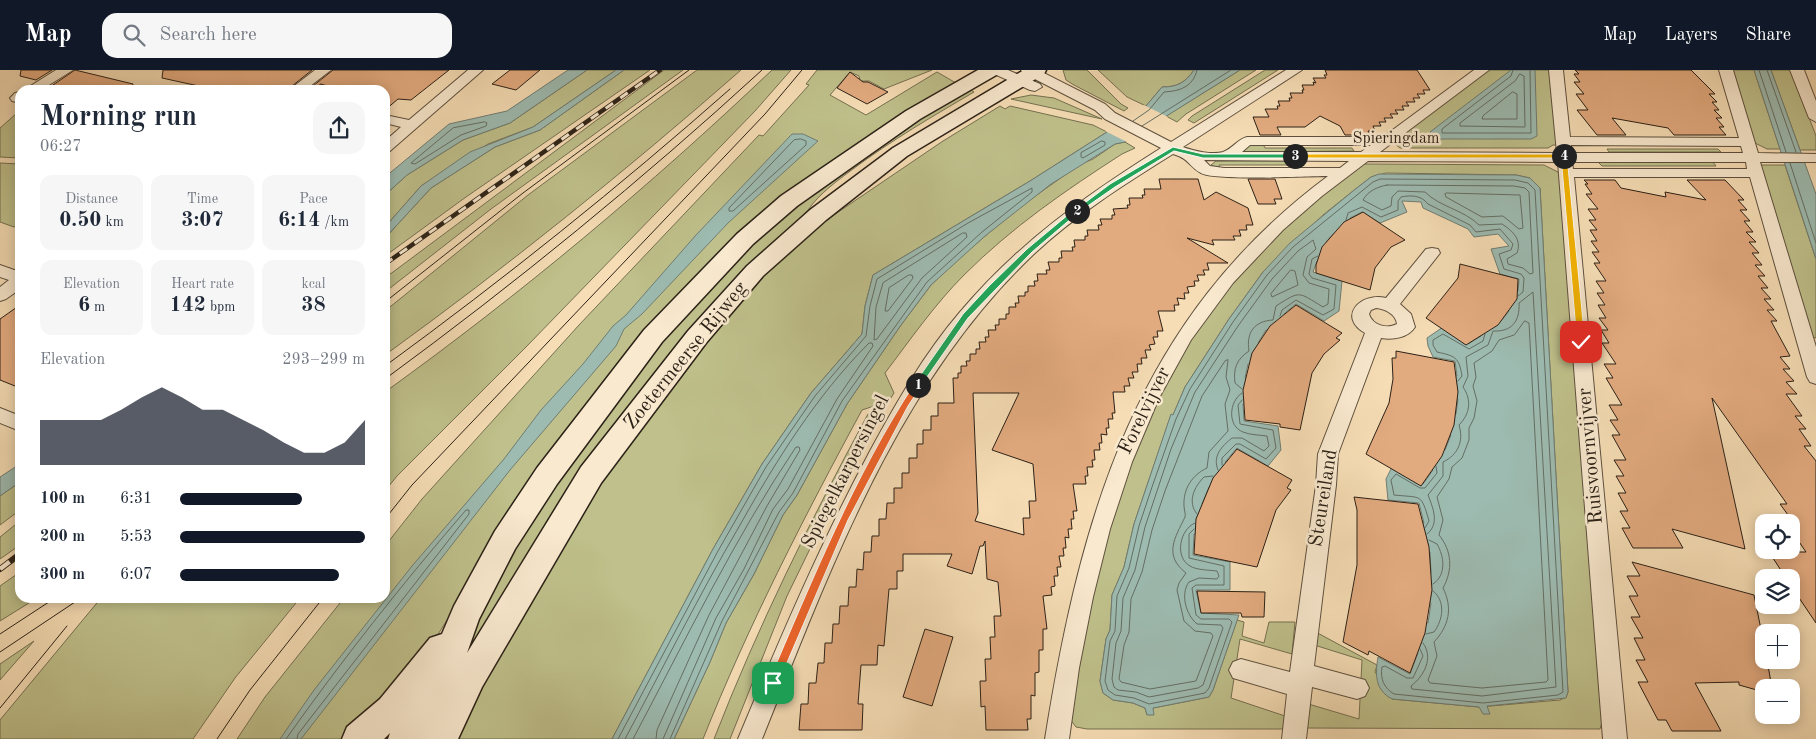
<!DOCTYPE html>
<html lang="en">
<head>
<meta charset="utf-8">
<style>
  body { margin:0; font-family:"Old Standard TT",serif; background:#f6f6f7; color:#1f2937; height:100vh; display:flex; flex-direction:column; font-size:19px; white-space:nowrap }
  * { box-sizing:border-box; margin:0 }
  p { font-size:16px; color:#747a83 }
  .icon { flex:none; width:28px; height:28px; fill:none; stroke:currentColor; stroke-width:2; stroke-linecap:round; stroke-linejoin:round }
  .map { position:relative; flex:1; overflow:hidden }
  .details { position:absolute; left:15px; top:15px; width:375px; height:518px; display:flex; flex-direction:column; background:#fff; border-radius:15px; box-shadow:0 2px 12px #0003 }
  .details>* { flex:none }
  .controls { position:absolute; left:1755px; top:444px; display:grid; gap:10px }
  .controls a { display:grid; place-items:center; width:45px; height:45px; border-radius:10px; background:#fff; box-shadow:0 2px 12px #0003; font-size:25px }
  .pin { position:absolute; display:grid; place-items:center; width:42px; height:42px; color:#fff; margin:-21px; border-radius:10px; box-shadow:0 2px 8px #0006 }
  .km { position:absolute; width:25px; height:25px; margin:-12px; border-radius:50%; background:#222; color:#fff; font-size:14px; line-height:25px; text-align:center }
  .round { display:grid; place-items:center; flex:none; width:52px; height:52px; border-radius:15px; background:#f6f6f7 }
  .head { display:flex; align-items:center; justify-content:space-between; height:85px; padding:0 25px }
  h1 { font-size:28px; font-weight:700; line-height:38px }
  .figures { display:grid; grid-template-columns:repeat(3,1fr); gap:8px; height:85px; padding:5px 25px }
  .figures div { display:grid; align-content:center; border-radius:12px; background:#f6f6f7; text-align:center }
  .figures b { font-size:21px; font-weight:700 }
  .figures small { font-size:14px; font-weight:400 }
  .figures p { font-size:14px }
  .chart { height:140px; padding:10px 25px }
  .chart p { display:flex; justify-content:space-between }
  .chart svg { width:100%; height:90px; margin-top:5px; fill:#111827; opacity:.7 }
  ul { padding:0 25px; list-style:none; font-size:16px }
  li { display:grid; grid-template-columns:80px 60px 1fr; align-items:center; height:38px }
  li i { height:12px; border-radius:6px; background:#111827 }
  header { display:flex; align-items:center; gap:30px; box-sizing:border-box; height:70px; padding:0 25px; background:#111827; color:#fff }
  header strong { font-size:24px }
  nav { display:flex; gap:28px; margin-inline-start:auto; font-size:18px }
  .search { width:350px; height:45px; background:#f6f6f7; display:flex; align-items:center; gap:12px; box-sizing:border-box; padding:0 18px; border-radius:15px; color:#747a83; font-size:19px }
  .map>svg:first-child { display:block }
</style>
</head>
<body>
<header>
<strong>Map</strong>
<div class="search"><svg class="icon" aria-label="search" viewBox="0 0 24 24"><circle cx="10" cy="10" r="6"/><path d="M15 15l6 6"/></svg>Search here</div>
<nav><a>Map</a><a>Layers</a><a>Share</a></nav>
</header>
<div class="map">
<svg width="1816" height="669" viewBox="0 0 1816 669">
  <rect width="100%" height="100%" fill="#f6ddb5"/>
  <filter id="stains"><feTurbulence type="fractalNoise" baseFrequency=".004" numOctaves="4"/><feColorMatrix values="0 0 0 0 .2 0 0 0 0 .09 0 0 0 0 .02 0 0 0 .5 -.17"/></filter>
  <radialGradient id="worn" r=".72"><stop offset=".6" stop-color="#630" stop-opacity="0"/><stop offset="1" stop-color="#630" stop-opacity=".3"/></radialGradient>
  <path fill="#bfc08b" stroke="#757051" d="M587,0H616L533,57L488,74L421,116L385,157V125L407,105L463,70L510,53Z
    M624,0H650L466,127L385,186V168L431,118L495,77L540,60Z
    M664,0H683L491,139L385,222V208Z
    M697,0H741C627,100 508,196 385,285V241L528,125Z
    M772,0H791L755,41L527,276L397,406L385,421V322C521,224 650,116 772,0Z
    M817,0H932L884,19L869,11H860L859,6L850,2L830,25L866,45L937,2L956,13C881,56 812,106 745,160L458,533L417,597L349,662L341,669H237L265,627L344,528H385V476L422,429L579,255L759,65L763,66L809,15L806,14Z
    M1063,0H1087L1121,34L1128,38L1124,41L1074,15L1066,10Z
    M1098,0H1194C1185,13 1177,17 1162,17L1146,36L1127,27Z
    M1240,0H1256L1186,44L1177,52L1166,46Z
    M1265,0H1278L1194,53L1188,50L1192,46Z
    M1487,0H1552L1558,75H1553L1548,78H1400L1395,74H1387Z
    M1730,0H1754L1780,79H1767L1751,71Z
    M1771,0H1791L1816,66V80H1800Z
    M969,19L974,22C933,46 892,70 853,99C837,111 820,123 808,140L737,210L460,602L478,548L509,487L551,415L664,259L772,152L907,57Z
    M1031,25L1054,28L1102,49L1011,29Z
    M1000,36L1005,39L1010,36L1093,55L1107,62L1030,111L873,205L865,236L862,264L811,323L762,394L713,479L612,669H452L596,412L738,227L822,153L943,71Z
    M17,43L20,44V88L0,87V58Z
    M1125,72L1135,78L1122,84C1066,120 1012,157 964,205C935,234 910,270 885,303L894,323L889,331L862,340C804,447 748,556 703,669H674L710,592L726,553L754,504L783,445L797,425L847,334L901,255L931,215L957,190L1017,139L1079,95L1093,89L1115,74Z
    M1248,74H1263L1265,78H1352L1354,81L1243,82V79Z
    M1607,79H1718L1721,82H1609Z
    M1216,91H1301L1303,95H1219L1220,99L1211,95Z
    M1712,91L1716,96H1602L1598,92Z
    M0,93L20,94V153L14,157L0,152Z
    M1364,94L1544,95L1558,102L1560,108L1603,649L1600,659L1303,658L1305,633L1359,649L1362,590L1311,574L1312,560L1377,595L1375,602L1392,629L1479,637L1560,630L1566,627L1568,622L1540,118L1530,108L1516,105L1386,103L1371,107L1353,121L1323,145L1263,202L1229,249L1185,317L1173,345H1171L1134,454L1124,497L1112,525L1110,560L1106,569L1100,611L1103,623L1113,630L1133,633L1145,638L1147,645L1153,638L1209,627L1213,620L1237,550L1244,552L1242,566L1264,573L1269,552H1295L1292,584L1240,569L1231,628L1285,646L1284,659H1087L1076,657L1070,649L1093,501L1146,346L1200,252L1237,205L1289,151L1357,97Z
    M1759,95H1785L1816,189V268L1812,267Z
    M884,339L825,448L787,526L730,669H714C758,556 810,451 868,344Z
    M20,412V440L0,455V426Z
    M20,451V475L0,489V467Z
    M20,502V528H37L0,551V516Z
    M101,528H300L235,608L193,669H0V650Z
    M34,571L0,610V594Z"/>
  <path fill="#9dbbb1" stroke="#6f7d73" d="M568,0H587L510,53L463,70L407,105L385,125V107L449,54L507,41Z
    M616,0H624L540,60L495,77L431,118L385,168V157L421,116L470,82L533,57Z
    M1194,0H1240L1125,72L1115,74L1051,114L985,166L931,215L901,255L847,334L797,425L783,445L754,504L726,553L710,592L674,669H612L713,479L762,394L811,323L862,264L865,236L873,205L1030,111L1107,62L1146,36L1162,17C1177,17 1185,13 1194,0Z
    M1511,0H1535L1537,66L1531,69H1439L1431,67L1430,62Z
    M1754,0H1771L1816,124V189Z
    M792,64H803L818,71L728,153L642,244L624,259L616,276L510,400L301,669H280L314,620L412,496L504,389L541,340L583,294L613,256L626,245L696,165Z
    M1379,104L1516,105L1530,108L1540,118L1568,622L1566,628L1487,636L1490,644H1483L1479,637L1392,629C1375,620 1375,605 1378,587L1410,604L1418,583L1388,568L1398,543L1428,553L1431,533L1407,524L1406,498L1431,503L1430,482L1394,474L1389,450L1424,453L1419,433L1388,430L1386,409L1392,397L1423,414L1433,400L1399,381L1414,366L1445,380L1451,365L1417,350L1422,334L1456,344L1458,329L1422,318L1426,301L1457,306L1455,291L1433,287L1428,276L1427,268L1443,257L1468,274L1481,266L1468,257L1488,245L1501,251L1509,241L1494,215L1518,221L1519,209L1500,204L1491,179L1509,176L1498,164L1474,167L1468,159L1423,138L1421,132L1402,131L1407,142L1380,153L1362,142L1350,148L1360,156L1345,168L1334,163L1326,172L1346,182L1317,191L1313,202L1342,211L1339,241L1324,251L1296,234L1284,244L1309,260L1295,273L1266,260L1258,273L1277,281L1274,301L1248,294L1245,308L1278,318L1276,337L1243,334L1244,351L1278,356L1281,380L1268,396L1237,378L1225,392L1255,410L1247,431L1209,417L1202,434L1237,448L1234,472L1194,464L1193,485L1230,492V520H1196L1201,543L1239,545L1213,620L1209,627L1153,638L1154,645H1147L1145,638L1133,633L1113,630L1103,623L1100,611L1106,569L1110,560L1112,525L1124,497L1134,454L1171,344L1173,345L1185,317L1229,249L1263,202L1290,173L1353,121L1371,107Z
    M20,394V412L0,426V407Z"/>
  <path fill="#f6ddb5" d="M1144,35L1168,47L1129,73L1105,61Z"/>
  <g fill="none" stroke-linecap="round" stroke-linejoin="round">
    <path stroke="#646e64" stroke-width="1" d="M1513,0L1511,6L1442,59V63H1531L1530,0
      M1759,0L1786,82
      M1767,0L1796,82
      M1520,4L1524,6L1525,57L1460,56V53L1515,11Z
      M1513,22L1517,24V49H1482L1483,46Z
      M1133,51L1149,40L1164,22C1180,21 1193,17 1197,0
      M485,52L487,53L486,56L461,65L415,94L411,93L453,58Z
      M1142,56L1231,0
      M801,69L806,71V75L733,141H729V138L794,70Z
      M1102,71L1105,72V75L1083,88L1081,87V83Z
      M1790,93L1816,173
      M1387,115L1514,116L1525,118L1529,122L1533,203L1530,204L1523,198L1508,194L1507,189L1517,183C1522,170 1513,161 1502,154L1479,155C1464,140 1440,137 1425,122L1398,121L1392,127L1391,136L1382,140L1363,130C1368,121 1377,117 1387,115Z
      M1447,123L1520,125L1523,158L1519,159L1503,146L1482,147L1446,127L1445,124Z
      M1346,150L1348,143L1362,137L1381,147L1398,140V131L1401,127C1411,125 1421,125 1428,134L1470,155L1476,162L1500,159L1513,174L1511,180L1499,184L1504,199L1521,204L1524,208L1523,222L1518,226
      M963,163H966L967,167L922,208L877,269L874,270L876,237L883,213Z
      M1291,200L1295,201L1298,215L1272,227L1271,224Z
      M909,205H912L913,208L888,241H885L889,218Z
      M1280,246L1282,240L1296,230L1323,245L1334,239L1336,215L1312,208L1309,204L1312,189L1318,186
      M1525,251L1529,253L1548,610L1546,612L1482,618L1430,613L1428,610L1437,586L1434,572C1449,556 1453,538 1443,518C1453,500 1452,481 1439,465L1443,450L1437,427L1449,409L1452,397L1462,388L1469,370V358L1474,348L1477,331L1473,316L1476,307L1474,293L1492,281L1499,270L1514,265Z
      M1228,290L1226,307L1230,320L1225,334L1228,361L1209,382L1207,398C1192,405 1183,419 1184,436C1184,440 1186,444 1185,447C1175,468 1163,485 1186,503L1179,513L1177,520L1184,551L1195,561L1211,563L1213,566L1196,611L1150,619L1121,612L1119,609L1124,575L1129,562L1131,529L1142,502L1152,460L1165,421L1202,326L1225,291Z
      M1458,311L1462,306C1459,287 1455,286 1437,282L1433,275V270L1443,264L1469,279L1483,271L1485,264
      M1222,395V388L1236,374H1240L1266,389L1276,378L1273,360L1240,354L1238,335L1242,330
      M1218,400C1212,386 1222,376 1232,368H1242L1264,381L1269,376L1267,366C1260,365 1250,365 1243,362C1227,356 1229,331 1242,323
      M1197,444C1187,432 1194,417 1204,407L1213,406
      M1195,453C1180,459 1174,487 1190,496C1196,500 1209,500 1217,501L1219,506L1217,509L1199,508L1189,512C1180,524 1186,545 1197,554L1221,555L1223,558L1203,615L1198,618L1149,627L1136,622L1118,620L1114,617L1112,609L1116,573L1121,561L1123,528L1135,500L1145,457L1171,379L1195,322L1238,256L1272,209L1298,181L1313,170L1316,179L1307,187L1303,205L1309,213L1329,219L1328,234L1323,237C1298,222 1301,220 1276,236L1273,250C1254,251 1246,263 1249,281C1237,289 1233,298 1235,313L1242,319
      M1425,458L1429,451C1421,423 1422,428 1394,425L1391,410L1396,404L1420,418H1425L1437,403L1436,396
      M1194,459L1189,464V488L1224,496V515H1196L1192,518L1196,545L1201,549H1229L1232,552L1209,618L1205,623L1149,634L1134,628L1115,625L1108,620L1105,611L1110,571L1115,561L1117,526L1129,498L1139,456L1152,417L1176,349L1190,319L1233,252L1267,205L1293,177L1373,112L1380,109L1515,110L1528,113L1535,120L1563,622L1558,625L1483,633L1394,624C1384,618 1380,609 1382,597L1385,596L1407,608H1413L1423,586L1420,579
      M1429,470L1437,474C1444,486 1447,505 1433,514
      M1426,564L1434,562C1443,550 1446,531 1433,521
      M1423,573C1434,588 1424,606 1411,616L1412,619L1482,626L1556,617L1533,222L1519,233C1520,251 1512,262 1493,261L1488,275L1466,287L1468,306L1463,317C1472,330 1470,344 1459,355C1464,371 1458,385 1443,392V406L1428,425C1433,438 1440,454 1427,464
      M286,669C342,590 402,514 466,440H469V444L298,664L297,669
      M618,669L718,481L766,397L815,326L866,266L870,236L877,209L968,153L1032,118V122L982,162L927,212L842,331L793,423L779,442L722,551L670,669
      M625,669C663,598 699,525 740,455C776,391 816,326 869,273H872L873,276L837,329L788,419L773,439L744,499L716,548L663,669
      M633,669C685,571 734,469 796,377H799L800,380L767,436L709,545L657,660L656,669"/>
  </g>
  <path fill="#e2aa7f" stroke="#2b2117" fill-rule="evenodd" d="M21,0H52L36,10L20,6Z
    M75,0L133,14L132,20H72L53,15Z
    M163,0H312L287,20H217L162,8Z
    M333,0H449L411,30L398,29L385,40V20H344L320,14L319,20H308Z
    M510,0H540L516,20L492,14Z
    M1325,0H1417L1430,20H1423L1425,24H1417L1420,28H1413L1415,32H1406L1409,36H1402L1404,40H1395L1398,44H1390L1393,48H1384L1386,52H1379L1381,56H1373L1375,61H1368L1370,65H1345L1340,56L1320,46L1305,57H1277L1281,65H1260L1253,47H1269L1265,39H1278L1277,36H1280L1278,31H1290L1289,28H1292L1290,23H1303L1302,20H1304L1302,15H1314L1313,12L1316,13L1313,8H1326L1324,5H1327Z
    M1575,0H1691L1715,24H1709L1717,32H1712L1719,40H1714L1722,48H1716L1724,57H1719L1726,65H1674L1668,58L1612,48L1626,65H1597L1577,40H1588L1576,24H1584L1574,12H1580L1574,4H1579Z
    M850,2L863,12H868L888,22L867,34L837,18Z
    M1159,109H1198L1204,130L1216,122L1248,138L1253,155H1246L1247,160H1239L1241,166H1233L1235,170H1212L1214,175L1187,168L1228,193H1207L1209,200H1203L1205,205H1197L1199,211H1194L1195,216L1187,217L1189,223H1184L1185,229L1177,228L1179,235H1174L1175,241H1158L1163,261H1157L1158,267H1153L1155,274L1149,275L1151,280H1145L1147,288H1141L1142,294H1137L1138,302H1132L1134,308H1128L1130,316H1124L1125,322H1113L1115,343H1112L1113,349H1108L1109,358H1106L1107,365L1101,364L1102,373H1099L1100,380H1094L1095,390H1092L1093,397H1087L1088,406H1085L1086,414H1073L1077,441H1073L1074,449H1071L1072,459H1068L1069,468L1065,467L1066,478H1063L1064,486H1059L1061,497H1057L1058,506H1054L1055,516L1051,517L1052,525L1043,526L1047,559H1043V580H1039V602L1035,603V626L1031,625V649H1027L1028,660H986L985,636L981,637L980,611H986L985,589H991L990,567H995L994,546H1001L998,512L987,509L985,471L983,476H980L972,504L947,496L952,484H903V501H897V519H889L884,576L878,575L877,595H861L858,634H863L862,660H799L801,634H808L809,613H816L818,593H824L825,573H832L833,554H839L840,536H848L849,517H856L857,499L863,500L864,482H871L872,466H879V449H886L887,433H894V418H902V403H909V388H917V374H923V360H931V346H938V333H954L953,308H958V303H961V296H967L966,291H970V284H976V279H980L979,272H986L985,267H989L988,260H996L995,255H999V249H1006V244H1009V237H1016L1015,233H1019L1018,226H1025V222H1028V216H1035L1034,211H1038L1037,204H1047L1046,200H1050L1048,192H1059V188H1062L1061,181H1073L1072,177H1075L1074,170H1085V166H1088L1087,160H1099L1098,155H1102L1100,149H1112V145H1115L1113,139L1128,138L1127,135H1130L1129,128H1143L1142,125H1145L1144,119H1161ZM973,323H1019L992,380L1033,394L1036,431H1029L1030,448H1023L1024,465L975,451L978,443Z
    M1248,109H1275L1282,129H1274L1276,134H1258Z
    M1584,110H1615L1621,118L1666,127L1665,122L1706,130L1687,110H1725L1744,130H1738L1747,140H1740L1750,151H1744L1753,162H1746L1756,172H1749L1759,183H1752L1762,195H1755L1765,206H1758L1768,218H1761L1771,229H1764L1774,240H1767L1777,251H1771L1790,286L1780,287L1790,299H1783L1794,311L1786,312L1797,324H1786L1802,346H1795L1806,359H1799L1811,376H1804L1816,391V553L1791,516V508H1786L1769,482H1806L1791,460V452H1786L1784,450L1791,449L1780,434H1787L1712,328L1745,479L1672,459L1683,478H1633L1622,458H1630L1620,441H1628L1618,423H1626L1616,406H1624L1614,390H1626L1612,365H1620L1610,350H1618L1609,335H1622L1606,308H1613L1604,294H1616L1602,273H1609L1601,260H1608L1599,248H1606L1598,235H1605L1597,223H1604L1596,211H1606L1594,193H1600L1592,182H1599L1591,171H1597L1590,160H1597L1589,150H1596L1588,139H1598L1586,124H1592L1585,114H1588Z
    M1363,142L1405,170L1391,177L1375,198L1370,220L1316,203V195L1322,177L1344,152Z
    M1460,194L1518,209L1517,229L1498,255L1466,275L1426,248L1458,208Z
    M20,235V318L0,310V249Z
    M1296,235L1342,263L1336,268L1340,270L1324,284L1312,303L1300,360L1280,357V354L1245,350L1243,320L1252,283L1270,256Z
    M1396,281L1454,292L1458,322L1454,355L1442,386L1421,416L1366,384L1389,333L1393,309L1392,288H1396Z
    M1237,379L1292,410L1287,418L1291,420L1276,440L1257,497L1194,484L1196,449L1213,408Z
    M1354,427L1418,434L1429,477L1432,520L1425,563L1410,603L1369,581L1368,585L1343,572L1357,495V440Z
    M1632,492L1754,525L1764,574V590H1767L1772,618H1764V622L1739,615V612L1695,613L1721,661H1672L1666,650H1658L1638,612H1648L1636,590H1645L1634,568H1643L1631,547H1640L1629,526H1638L1627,506H1640Z
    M1197,521L1265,522L1264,547H1242L1241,543H1201Z
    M925,559L953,567L932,636L903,627Z"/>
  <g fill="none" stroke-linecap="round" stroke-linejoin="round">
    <defs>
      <path id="street" d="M56,0H73L41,20H24Z
        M315,0H331L305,20H289Z
        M468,0H483L390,81L385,82V71L401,57L385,53V45L409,50Z
        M990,0H1008L1040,14L1042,17L1035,21L1030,20L992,3Z
        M1021,0H1038L1105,34L1115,43L1171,72L1286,0H1302L1183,77C1194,81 1212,85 1223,82C1232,79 1238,69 1247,67H1383L1474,0H1489L1380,82L1557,83L1549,0H1563L1570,67L1739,68L1719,0H1733L1758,83L1816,84V92H1760L1816,277V314L1810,312L1807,307L1750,107H1574L1627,669H1603L1558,92L1368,91L1322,126L1283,160L1233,213L1191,270L1159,328L1132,392L1110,459L1093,527L1079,598L1069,669H1045C1081,444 1136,249 1328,106C1307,106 1214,111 1201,103C1188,96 1190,89 1173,84C1125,114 1077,144 1035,183C898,312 831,498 762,669H738C779,571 820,474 870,381C896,333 924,284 960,242C1019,172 1085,126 1161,78L1105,49L1095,40L1023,3ZM1250,75H1371L1361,82H1242ZM1571,75L1741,76L1743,83H1571ZM1204,90L1349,91L1340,98H1224L1210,96ZM1572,92H1746L1747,99H1573Z
        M1790,0H1804L1816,31V52L1809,48Z
        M20,22V33L12,31L10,28L15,23Z
        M1432,178L1438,179L1440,183L1400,234L1411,244L1415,257C1408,268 1393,270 1381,268L1338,384L1336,415L1314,596L1365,610L1369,618L1365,626L1357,629L1312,617L1306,669H1282L1287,624L1233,608L1229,600L1233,592L1241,589L1290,602L1316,415L1318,384L1365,263C1337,247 1360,222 1386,228L1426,179ZM1376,238C1385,239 1396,244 1397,254C1387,259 1373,256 1369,244L1371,240Z
        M0,195L20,202V219L6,229L0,231V217L9,210L0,207Z
        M0,338L20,346V361L0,353Z"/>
      <path id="secondary" d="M978,0H1000L998,4L920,49L797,136L753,174L662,272L557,414L515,479L479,549L467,583L581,397L688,261L747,196L810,140L893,78L1024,0H1046L1044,4L907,86L826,150L763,206L706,273L601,413L482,617L458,669H388L390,663L384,669H342L347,657L380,629L430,568L442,564L454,536L495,461L537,398L644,260L737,164L781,126L906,41Z"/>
    </defs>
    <use href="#street" stroke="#5e503e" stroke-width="2"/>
    <use href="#secondary" stroke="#2b2117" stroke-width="3"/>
    <use href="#street" fill="#f9e9cf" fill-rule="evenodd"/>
    <use href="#secondary" fill="#f9e9cf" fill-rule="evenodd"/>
    <path stroke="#2b2117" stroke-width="1" d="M385,232L523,123L689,0
      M385,296C504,209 619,117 730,19
      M385,309C516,213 642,110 762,0
      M385,449L412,415L765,44L802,0
      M0,564L55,528
      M0,582L81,528
      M0,638L67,556
      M217,669L250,620L323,528"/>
    <defs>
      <path id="rail-far1" d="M385,194L660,0"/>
      <path id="rail" d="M0,499L20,484"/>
    </defs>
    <use href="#rail-far1" stroke="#2b2117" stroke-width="4.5"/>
    <use href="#rail" stroke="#2b2117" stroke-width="6"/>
    <use href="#rail-far1" stroke="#f9e9cf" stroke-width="3" stroke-dasharray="9" stroke-linecap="butt"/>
    <use href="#rail" stroke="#f9e9cf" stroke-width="4.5" stroke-dasharray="12" stroke-linecap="butt"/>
  </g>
  <path fill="#f0652b" stroke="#fff" d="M918,312L922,315L908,336L848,450L777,616H769L768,613C812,511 854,406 915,313Z"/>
  <path fill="#22a559" stroke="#fff" d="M1075,139L1080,141L1032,182L968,248L920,317H915V313L963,244L989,216L1027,179Z"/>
  <path fill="#22a559" stroke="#fff" d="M1173,77L1203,84H1295L1298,86L1295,88H1203L1174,81L1115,117L1079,142L1074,141L1110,114Z"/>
  <path fill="#f5b400" stroke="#fff" d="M1295,84H1564L1567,86L1564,88H1293V85Z"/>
  <path fill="#f5b400" stroke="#fff" d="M1564,84L1567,86L1585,272L1581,275L1577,272L1561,86Z"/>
  <g text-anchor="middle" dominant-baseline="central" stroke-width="5" stroke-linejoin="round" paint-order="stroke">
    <g font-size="16" fill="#2b2117" stroke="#f9e9cf">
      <text x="1396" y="69">Spieringdam</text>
    </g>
    <g font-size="20" fill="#2b2117" stroke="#f9e9cf">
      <text transform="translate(686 286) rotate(-51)">Zoetermeerse Rijweg</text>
      <text transform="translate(1145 341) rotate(-64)">Forelvijver</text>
      <text transform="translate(1591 386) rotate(-95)">Ruisvoornvijver</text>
      <text transform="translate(846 402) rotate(-63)">Spiegelkarpersingel</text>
      <text transform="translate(1324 428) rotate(-81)">Steureiland</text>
    </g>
  </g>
  <rect width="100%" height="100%" filter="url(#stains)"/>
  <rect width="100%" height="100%" fill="url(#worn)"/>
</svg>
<div class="controls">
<a><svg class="icon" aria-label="locate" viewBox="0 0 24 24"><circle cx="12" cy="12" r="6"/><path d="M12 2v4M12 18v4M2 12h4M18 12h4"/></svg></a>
<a><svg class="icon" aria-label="layers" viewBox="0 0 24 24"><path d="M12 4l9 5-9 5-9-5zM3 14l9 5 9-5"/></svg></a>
<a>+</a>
<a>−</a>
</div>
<div class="pin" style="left:773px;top:613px;background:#1e9e55"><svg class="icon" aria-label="arrive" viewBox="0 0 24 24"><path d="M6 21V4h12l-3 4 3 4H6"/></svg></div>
<div class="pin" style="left:1581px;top:272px;background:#d93025"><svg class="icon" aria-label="check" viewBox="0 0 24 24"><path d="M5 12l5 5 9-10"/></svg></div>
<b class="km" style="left:918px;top:315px">1</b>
<b class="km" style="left:1077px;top:141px">2</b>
<b class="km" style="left:1295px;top:86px">3</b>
<b class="km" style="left:1564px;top:86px">4</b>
<section class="details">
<div class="head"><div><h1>Morning run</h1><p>06:27</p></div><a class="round"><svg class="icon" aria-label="share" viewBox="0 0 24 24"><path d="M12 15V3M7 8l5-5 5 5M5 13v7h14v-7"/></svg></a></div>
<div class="figures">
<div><p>Distance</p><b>0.50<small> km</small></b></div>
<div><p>Time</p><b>3:07</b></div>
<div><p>Pace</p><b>6:14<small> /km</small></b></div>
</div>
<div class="figures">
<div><p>Elevation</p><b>6<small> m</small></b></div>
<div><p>Heart rate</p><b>142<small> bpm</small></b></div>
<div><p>kcal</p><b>38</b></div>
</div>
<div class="chart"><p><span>Elevation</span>293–299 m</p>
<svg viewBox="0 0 160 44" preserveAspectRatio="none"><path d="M0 44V22L10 22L20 22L30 22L40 17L50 11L60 6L70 11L80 17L90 17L100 22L110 27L120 33L130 38L140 38L150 33L160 22V44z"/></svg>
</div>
<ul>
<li><b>100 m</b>6:31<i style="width:66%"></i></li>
<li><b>200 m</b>5:53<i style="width:100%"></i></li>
<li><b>300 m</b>6:07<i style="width:86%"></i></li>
</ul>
</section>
</div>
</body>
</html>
